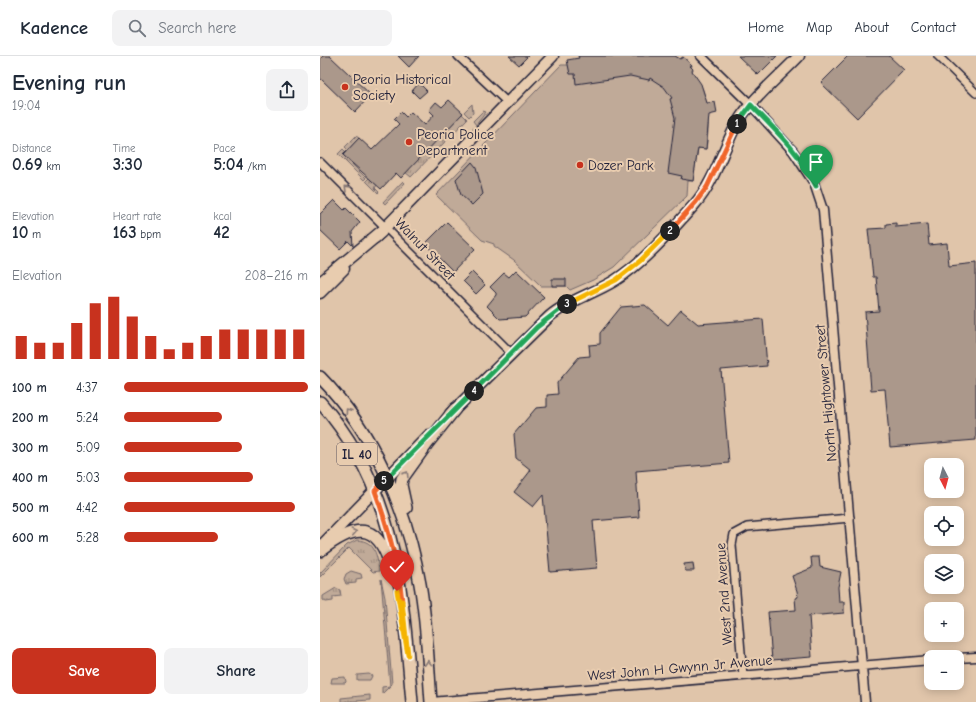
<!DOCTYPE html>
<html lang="en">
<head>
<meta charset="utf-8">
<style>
  body { margin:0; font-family:"Comic Neue",sans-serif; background:#f2f2f3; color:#1f2937; height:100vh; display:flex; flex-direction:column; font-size:15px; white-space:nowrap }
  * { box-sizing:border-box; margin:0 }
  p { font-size:13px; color:#747a83 }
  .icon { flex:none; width:22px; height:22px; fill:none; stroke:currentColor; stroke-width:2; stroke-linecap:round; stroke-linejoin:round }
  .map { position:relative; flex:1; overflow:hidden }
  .panel { display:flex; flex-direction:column; background:#fff; width:320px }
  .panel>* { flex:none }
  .needle { width:26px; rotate:174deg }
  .buttons { position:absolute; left:604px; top:402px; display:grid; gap:8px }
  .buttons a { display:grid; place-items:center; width:40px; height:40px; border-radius:8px; background:#fff; box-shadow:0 2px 10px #0003; font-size:20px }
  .pin { position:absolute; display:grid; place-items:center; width:34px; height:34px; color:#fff; margin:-41px -17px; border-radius:50% 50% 50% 0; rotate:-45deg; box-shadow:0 0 4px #0007 }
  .pin .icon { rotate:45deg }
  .km { position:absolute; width:20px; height:20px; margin:-10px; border-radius:50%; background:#222; color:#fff; font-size:11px; line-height:20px; text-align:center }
  .round { display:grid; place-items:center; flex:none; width:42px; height:42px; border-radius:8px; background:#f2f2f3 }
  .head { display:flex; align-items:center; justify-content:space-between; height:68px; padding:0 12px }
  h1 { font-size:22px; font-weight:600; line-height:30px }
  .figures { display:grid; grid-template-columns:repeat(3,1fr); gap:6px; height:68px; padding:4px 12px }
  .figures div { display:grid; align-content:center }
  .figures b { font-size:17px; font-weight:600 }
  .figures small { font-size:11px; font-weight:400 }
  .figures p { font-size:11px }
  .chart { height:112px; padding:8px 12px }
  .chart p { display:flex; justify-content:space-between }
  .chart svg { width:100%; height:72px; margin-top:4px; stroke:#c8321e; stroke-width:6 }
  .action { display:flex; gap:8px; margin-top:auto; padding:8px 12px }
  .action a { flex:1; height:46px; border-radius:8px; background:#c8321e; color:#fff; font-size:16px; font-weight:600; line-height:46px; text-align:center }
  .action a+a { background:#f2f2f3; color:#1f2937 }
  ul { padding:0 12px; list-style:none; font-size:13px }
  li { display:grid; grid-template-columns:64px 48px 1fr; align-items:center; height:30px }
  li i { height:10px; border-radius:5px; background:#c8321e }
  header { display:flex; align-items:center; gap:24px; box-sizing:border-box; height:56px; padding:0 20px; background:#fff; border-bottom:1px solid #e0e1e3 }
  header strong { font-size:19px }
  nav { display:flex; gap:22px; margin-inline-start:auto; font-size:14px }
  .search { width:280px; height:36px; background:#f2f2f3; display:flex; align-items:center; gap:10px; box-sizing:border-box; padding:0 14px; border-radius:8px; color:#747a83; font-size:15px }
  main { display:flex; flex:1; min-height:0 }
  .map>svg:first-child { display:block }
</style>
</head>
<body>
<header>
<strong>Kadence</strong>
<div class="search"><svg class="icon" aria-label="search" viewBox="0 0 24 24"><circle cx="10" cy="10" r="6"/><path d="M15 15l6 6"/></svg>Search here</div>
<nav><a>Home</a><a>Map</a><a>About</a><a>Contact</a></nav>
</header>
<main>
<section class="panel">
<div class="head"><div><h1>Evening run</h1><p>19:04</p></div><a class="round"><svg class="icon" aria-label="share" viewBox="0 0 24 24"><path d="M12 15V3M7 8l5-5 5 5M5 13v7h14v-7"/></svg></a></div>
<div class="figures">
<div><p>Distance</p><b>0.69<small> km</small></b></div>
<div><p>Time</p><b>3:30</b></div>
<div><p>Pace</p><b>5:04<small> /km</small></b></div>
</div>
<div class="figures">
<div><p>Elevation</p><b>10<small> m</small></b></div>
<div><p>Heart rate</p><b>163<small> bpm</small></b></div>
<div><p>kcal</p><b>42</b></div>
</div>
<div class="chart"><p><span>Elevation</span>208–216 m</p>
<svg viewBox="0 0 160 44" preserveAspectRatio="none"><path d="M5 44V30M15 44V34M25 44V34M35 44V22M45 44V10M55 44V6M65 44V18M75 44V30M85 44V38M95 44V34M105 44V30M115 44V26M125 44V26M135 44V26M145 44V26M155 44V26"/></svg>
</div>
<ul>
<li><b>100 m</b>4:37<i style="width:100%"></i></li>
<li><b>200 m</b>5:24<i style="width:53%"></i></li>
<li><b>300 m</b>5:09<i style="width:64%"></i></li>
<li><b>400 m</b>5:03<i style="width:70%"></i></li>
<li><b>500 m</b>4:42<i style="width:93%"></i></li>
<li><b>600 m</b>5:28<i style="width:51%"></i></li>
</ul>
<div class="action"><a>Save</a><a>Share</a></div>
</section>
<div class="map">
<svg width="656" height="646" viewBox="0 0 656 646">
  <defs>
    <pattern id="park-tufts" width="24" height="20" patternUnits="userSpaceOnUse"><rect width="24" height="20" fill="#c0aa98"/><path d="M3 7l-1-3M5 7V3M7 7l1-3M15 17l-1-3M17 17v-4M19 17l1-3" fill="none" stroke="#9c8a7d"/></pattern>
  </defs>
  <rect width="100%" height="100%" fill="#e0c5aa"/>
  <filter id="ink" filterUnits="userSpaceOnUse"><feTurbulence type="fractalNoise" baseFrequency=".025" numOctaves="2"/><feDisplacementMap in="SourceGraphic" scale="8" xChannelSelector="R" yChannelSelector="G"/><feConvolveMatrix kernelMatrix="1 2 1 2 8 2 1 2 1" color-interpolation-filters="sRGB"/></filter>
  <g filter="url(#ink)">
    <path fill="url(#park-tufts)" stroke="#71666a" d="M152,48L153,57L149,61L144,56Z
      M163,55L166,56L156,69L153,65Z
      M142,58L147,63L91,121L85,116Z
      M36,80L39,82L28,94L25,91Z
      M23,93L26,96L23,99L46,122L44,124L18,98Z
      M49,122L57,129L55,132L59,136L58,137L46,125Z
      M83,125L85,127L65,148L63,146Z
      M37,484C56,485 57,500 59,515L53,516L29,492L0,521V517L27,489Z
      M31,515L41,518L42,522L36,523V527L26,528L24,523L26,518Z
      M61,523L65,542L72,628L62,638V631L70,630Z
      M16,532L20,534L21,540L13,541V545L6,546L3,544V540Z
      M49,618L52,620L50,624H37V619Z
      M25,621L26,626L25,627H11L12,622Z
      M50,639V644L21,646V642Z"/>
    <path fill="#c0aa98" stroke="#71666a" d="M258,0H355L360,3L363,1L372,9C369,16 380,26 383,34C390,54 389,72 386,93L378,92L373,125H368L367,140L294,211L273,224L250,234L246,230H221L194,204L174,190V188L162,184L116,139L241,9H248L259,2Z"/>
    <path fill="#ab988b" stroke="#22223b" d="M3,0H10L51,39L35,56L0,22V3Z
      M78,0H99L89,11Z
      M189,0H208L199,9Z
      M258,0H355L360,3L363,1L372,9L370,10L373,13L372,15L381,28L387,47L395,46L397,57L389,59L386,93L378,92L373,125L361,123L362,120L348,117L355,62L350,43L352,42L344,31L330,22L329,24L310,20L256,28L255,18H250L247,4L259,2Z
      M418,0H457L438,19Z
      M528,0H569L584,14L537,62L501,27Z
      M99,27L107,35L99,42L92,35Z
      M129,44L143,57L81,122L76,117L61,133L23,99L39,82L52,94L79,68L74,63L81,56L86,61L91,56L105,69L114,59L109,54L116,46L122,51Z
      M152,106L156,111L163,138L152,149L141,139L136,123Z
      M14,144L24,154L26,152L40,166L32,176L33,190L28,185L20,193L0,174V158Z
      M127,166L155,193L133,216L105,188Z
      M576,167V171L607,168L609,189L627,187L629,210L656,207V384L570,391L565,333L551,334L545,256L559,255L556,221H553L548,173L566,172V168Z
      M196,214L224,241L205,261L180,263L167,250L176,239V237L170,231L184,217L189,221Z
      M152,216L165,229L156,238L143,225Z
      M232,223H246V230H232Z
      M325,249L348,269L361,254L378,268L443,263L447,310L401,314L409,407L316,415L319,461L273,465L277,512L230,516L223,439L213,451L194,436L211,414L196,402L194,378L216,352L227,351V339L238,338L237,327L259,301L270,300L269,289L280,288V277L301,251Z
      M491,501H499L500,511L521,516L518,531L519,546H524V557L489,560L492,601L452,604L448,556L476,554L475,542L478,541L477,535L472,520L492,512Z
      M373,507L374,515H365L364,508Z"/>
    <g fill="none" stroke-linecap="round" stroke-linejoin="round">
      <defs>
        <path id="minor" d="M138,0L188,47
          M618,0L656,37
          M0,106L191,297
          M423,620L412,489L414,478L427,471L530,462"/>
        <path id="tertiary" d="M381,0L431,49L473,95L494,127L503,154L545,646
          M637,602L656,601
          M111,646L611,604"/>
        <path id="secondary" d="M55,182L233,0
          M0,237L24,213
          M130,358L230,260C249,244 273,238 294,225C323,207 352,174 375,148C396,124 403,91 419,64C432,43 461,19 479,0
          M0,491L109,379"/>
        <path id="primary" d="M0,227L61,176
          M0,321C54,376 87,453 100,528C107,567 108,607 111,646
          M0,346C78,434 82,535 92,646
          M86,452L81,429L82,423L107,388L135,353
          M0,495C40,464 60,468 73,518"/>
      </defs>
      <use href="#minor" stroke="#22223b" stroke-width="10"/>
      <use href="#tertiary" stroke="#22223b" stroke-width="11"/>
      <use href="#secondary" stroke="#22223b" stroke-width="13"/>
      <use href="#primary" stroke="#22223b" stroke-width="14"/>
      <use href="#minor" stroke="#e8ccaf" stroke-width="7"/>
      <use href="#tertiary" stroke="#e8ccaf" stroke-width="8"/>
      <use href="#secondary" stroke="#e8ccaf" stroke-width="10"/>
      <use href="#primary" stroke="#e8ccaf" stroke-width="11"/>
    </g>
    <defs><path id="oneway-chevron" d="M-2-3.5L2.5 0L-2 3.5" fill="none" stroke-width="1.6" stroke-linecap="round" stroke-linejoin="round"/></defs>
    <g stroke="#857775">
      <use href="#oneway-chevron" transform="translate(27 132) rotate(-136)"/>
      <use href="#oneway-chevron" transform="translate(28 355) rotate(-126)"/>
      <use href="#oneway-chevron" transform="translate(86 418) rotate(-58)"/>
      <use href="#oneway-chevron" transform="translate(34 476) rotate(-12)"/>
      <use href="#oneway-chevron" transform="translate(108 607) rotate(-94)"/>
    </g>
  </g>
  <g fill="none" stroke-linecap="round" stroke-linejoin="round" filter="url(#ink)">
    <defs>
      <path id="split-1" d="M417,68L431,49C455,74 482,99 496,130"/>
      <path id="split-2" d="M350,175L376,146L387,131L417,68"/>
      <path id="split-3" d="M247,248L296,224L320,205L350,175"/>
      <path id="split-4" d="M154,335L217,271L247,248"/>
      <path id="split-5" d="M64,425L154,335"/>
      <path id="split-6" d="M64,425L55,435C68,471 78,506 82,545"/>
      <path id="split-7" d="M77,535L88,599L82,545"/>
    </defs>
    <use href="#split-1" stroke="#fff" stroke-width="8"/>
    <use href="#split-2" stroke="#fff" stroke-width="8"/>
    <use href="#split-3" stroke="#fff" stroke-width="8"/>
    <use href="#split-4" stroke="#fff" stroke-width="8"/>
    <use href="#split-5" stroke="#fff" stroke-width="8"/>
    <use href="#split-6" stroke="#fff" stroke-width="8"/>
    <use href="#split-7" stroke="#fff" stroke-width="8"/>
    <use href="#split-1" stroke="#22a559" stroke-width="5"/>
    <use href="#split-2" stroke="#f0652b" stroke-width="5"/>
    <use href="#split-3" stroke="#f5b400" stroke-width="5"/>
    <use href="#split-4" stroke="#22a559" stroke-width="5"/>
    <use href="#split-5" stroke="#22a559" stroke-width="5"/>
    <use href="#split-6" stroke="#f0652b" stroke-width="5"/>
    <use href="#split-7" stroke="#f5b400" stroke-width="5"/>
  </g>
  <g fill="#c8321e" stroke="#e8ccaf" stroke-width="1.5">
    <circle cx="25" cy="31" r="4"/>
    <circle cx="89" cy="86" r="4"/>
    <circle cx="260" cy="109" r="4"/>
  </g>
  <g text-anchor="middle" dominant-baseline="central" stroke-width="4" stroke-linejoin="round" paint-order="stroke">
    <rect fill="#e8ccaf" stroke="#5d555e" stroke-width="1" x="17" y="387" width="40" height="22" rx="3"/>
    <g font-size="13" font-weight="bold" fill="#22223b">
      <text x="37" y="398">IL 40</text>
    </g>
    <g font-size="14" fill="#22223b" stroke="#e8ccaf" text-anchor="start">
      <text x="33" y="23">Peoria Historical<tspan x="33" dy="16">Society</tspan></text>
      <text x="97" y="78">Peoria Police<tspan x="97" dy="16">Department</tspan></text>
      <text x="268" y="109">Dozer Park</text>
    </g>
    <g font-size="14" fill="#22223b" stroke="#e8ccaf">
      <text transform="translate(105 193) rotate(46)">Walnut Street</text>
      <text transform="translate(506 337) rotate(-95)">North Hightower Street</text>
      <text transform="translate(404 538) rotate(-94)">West 2nd Avenue</text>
      <text transform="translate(360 612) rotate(-5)">West John H Gwynn Jr Avenue</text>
    </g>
  </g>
</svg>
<div class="buttons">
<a><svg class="needle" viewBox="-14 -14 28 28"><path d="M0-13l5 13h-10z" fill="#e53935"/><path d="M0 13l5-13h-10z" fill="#747a83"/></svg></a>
<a><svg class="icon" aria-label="locate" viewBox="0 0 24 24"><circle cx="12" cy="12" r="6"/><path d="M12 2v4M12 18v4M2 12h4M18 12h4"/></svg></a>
<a><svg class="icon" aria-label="layers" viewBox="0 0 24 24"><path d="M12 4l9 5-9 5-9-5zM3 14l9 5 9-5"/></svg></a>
<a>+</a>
<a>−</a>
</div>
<div class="pin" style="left:496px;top:130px;background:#1e9e55"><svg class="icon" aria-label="arrive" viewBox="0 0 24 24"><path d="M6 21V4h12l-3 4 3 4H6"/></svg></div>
<div class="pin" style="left:77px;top:535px;background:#d93025"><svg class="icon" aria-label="check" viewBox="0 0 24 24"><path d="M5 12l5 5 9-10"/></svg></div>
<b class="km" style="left:417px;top:68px">1</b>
<b class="km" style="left:350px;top:175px">2</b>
<b class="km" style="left:247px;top:248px">3</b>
<b class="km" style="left:154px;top:335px">4</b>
<b class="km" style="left:64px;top:425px">5</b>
</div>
</main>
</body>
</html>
